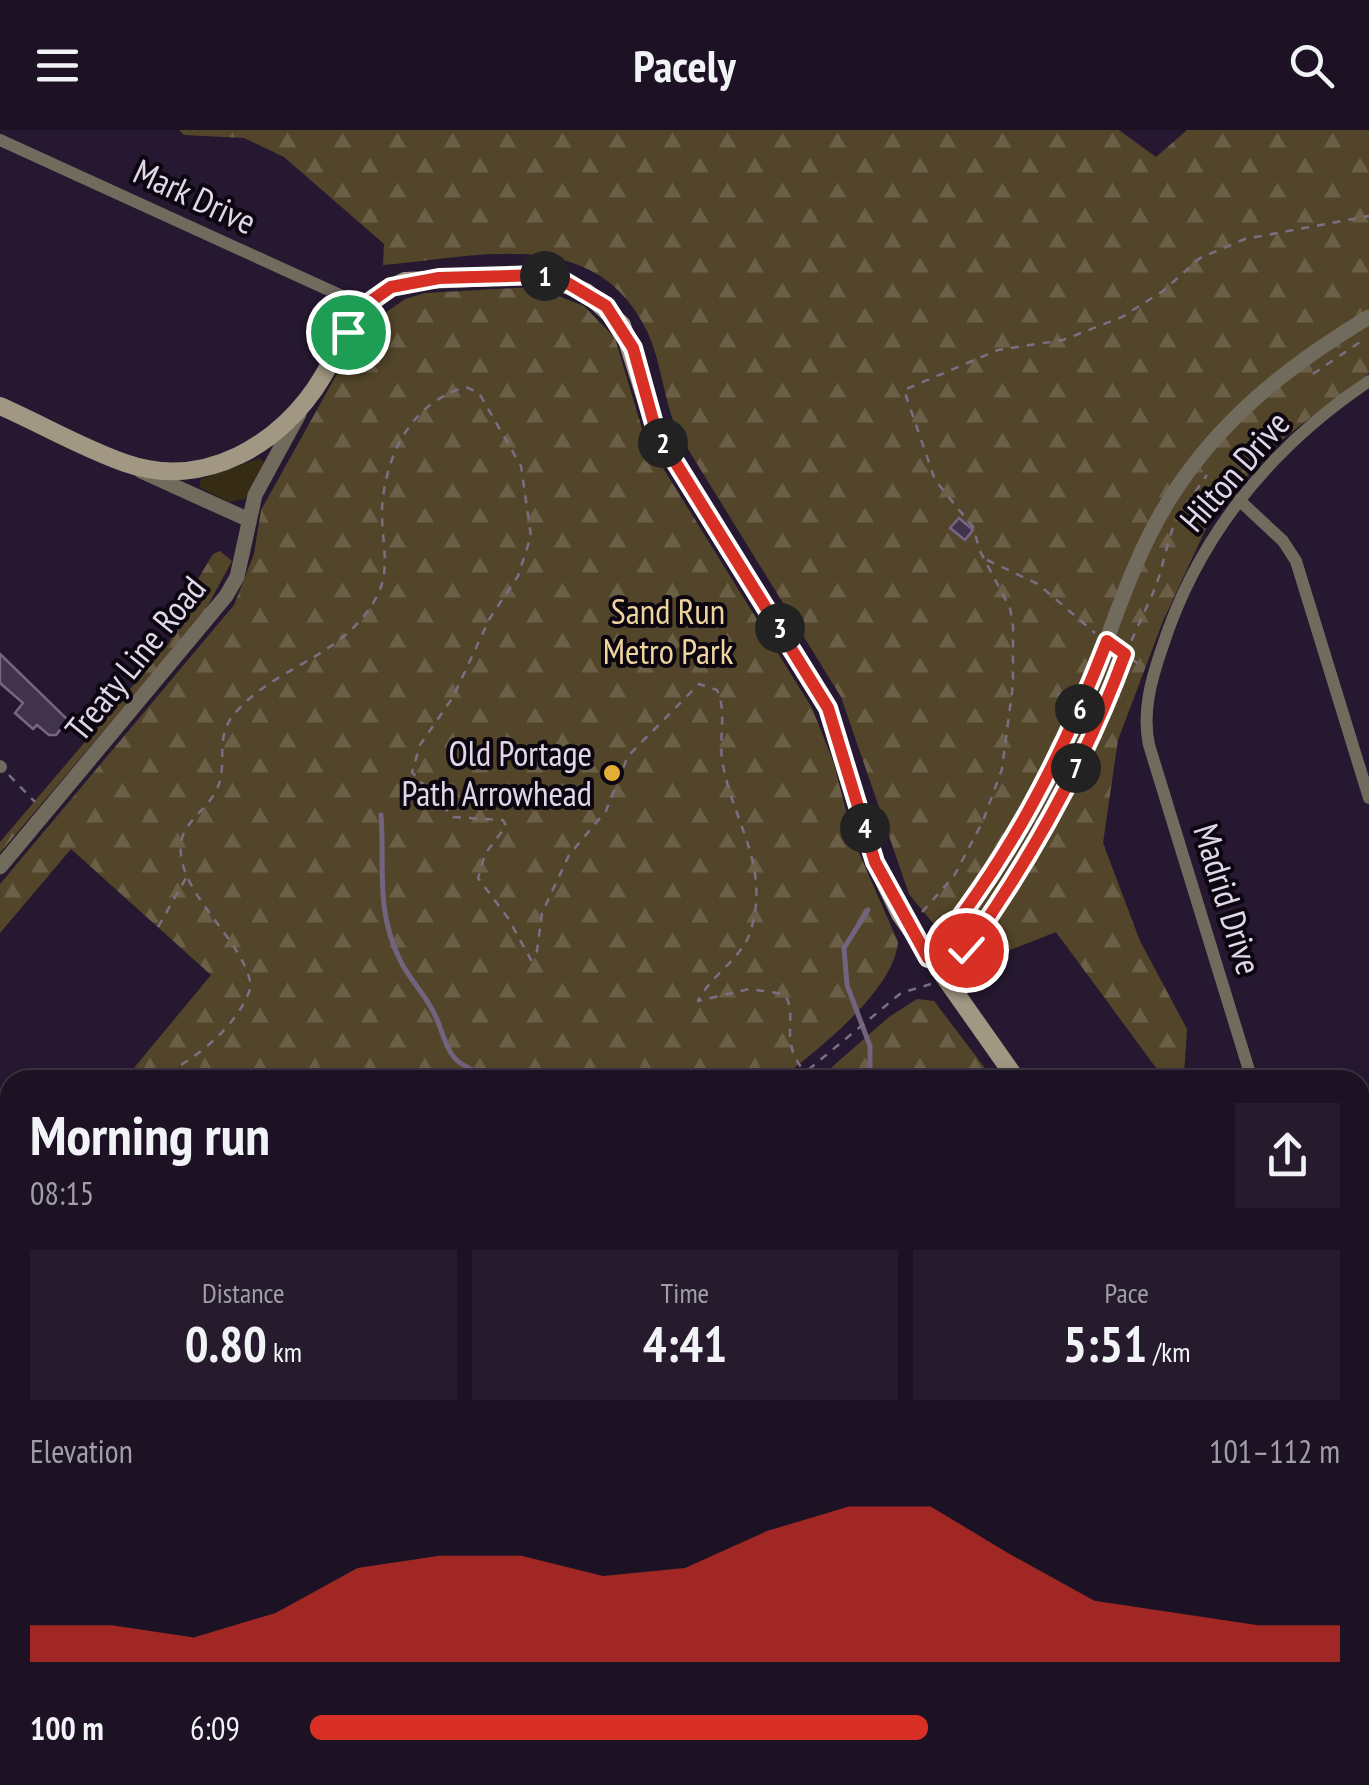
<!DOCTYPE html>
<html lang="en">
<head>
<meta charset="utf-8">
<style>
  body { margin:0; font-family:"PT Sans Narrow",sans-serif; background:#251b2c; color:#f1f3f6; height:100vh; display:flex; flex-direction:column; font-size:38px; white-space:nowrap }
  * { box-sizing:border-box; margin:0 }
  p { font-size:32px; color:#a09ea6 }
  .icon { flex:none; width:55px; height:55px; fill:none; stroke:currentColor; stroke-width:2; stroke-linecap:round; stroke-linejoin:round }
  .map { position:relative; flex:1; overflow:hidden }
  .side { position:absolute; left:0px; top:940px; width:1370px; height:715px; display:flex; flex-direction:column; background:#1c1224; border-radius:30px 30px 0 0; box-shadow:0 5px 15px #0003,0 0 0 2px #3a3241 }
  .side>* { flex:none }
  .pin { position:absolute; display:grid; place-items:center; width:85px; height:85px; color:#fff; margin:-42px; border:5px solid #fff; border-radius:50%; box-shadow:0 2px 10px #0007 }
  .km { position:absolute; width:50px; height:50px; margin:-25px; border-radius:50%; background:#222; color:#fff; font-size:28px; line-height:50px; text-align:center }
  .round { display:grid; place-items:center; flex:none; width:105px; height:105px; border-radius:0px; background:#251b2c }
  .summary { display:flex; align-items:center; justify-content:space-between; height:170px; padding:0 30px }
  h1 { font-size:55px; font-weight:700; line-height:75px }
  .stats { display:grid; grid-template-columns:repeat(3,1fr); gap:15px; height:170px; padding:10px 30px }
  .stats div { display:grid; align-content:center; border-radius:0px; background:#251b2c; text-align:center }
  .stats b { font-size:50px; font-weight:700 }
  .stats small { font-size:28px; font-weight:400 }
  .stats p { font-size:28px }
  .chart { height:280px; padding:20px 30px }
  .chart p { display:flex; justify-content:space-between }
  .chart svg { width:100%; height:180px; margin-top:10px; fill:#d93025; opacity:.7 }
  ul { padding:0 30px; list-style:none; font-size:32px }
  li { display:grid; grid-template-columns:160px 120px 1fr; align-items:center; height:75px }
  li i { height:25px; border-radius:12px; background:#d93025 }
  header { display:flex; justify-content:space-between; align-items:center; height:130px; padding:0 30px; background:#1c1224; font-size:45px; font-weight:700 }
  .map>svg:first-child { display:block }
</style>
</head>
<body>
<header><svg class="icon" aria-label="menu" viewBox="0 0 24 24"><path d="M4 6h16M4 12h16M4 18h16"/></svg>Pacely<svg class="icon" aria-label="search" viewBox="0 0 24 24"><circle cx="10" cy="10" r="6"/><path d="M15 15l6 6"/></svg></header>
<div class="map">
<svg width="1369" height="1655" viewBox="0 0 1369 1655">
  <defs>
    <pattern id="forest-firs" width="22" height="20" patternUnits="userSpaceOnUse" patternTransform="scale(2.5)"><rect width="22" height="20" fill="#534529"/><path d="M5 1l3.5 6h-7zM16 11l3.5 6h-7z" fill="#6b5f48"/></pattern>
  </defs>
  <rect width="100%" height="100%" fill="#261830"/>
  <path fill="#362b13" d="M260,328L266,334L245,369L229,372L199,357L201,349Z"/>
  <path fill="url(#forest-firs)" d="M179,0H1119L1156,27L1187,0H1369V243L1271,318L1209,392L1163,491L1118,610L1103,713L1140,811L1187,899L1184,945L1165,950L1056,802L1010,820L976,846L909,764L841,567L678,303C663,269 662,232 646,199C593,94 480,127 383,135L384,114L284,27L244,8L184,5Z
    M535,157L584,176L615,208L645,309L812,578L834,633L853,709L898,812C894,861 816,921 779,950H124L211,845L71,719L0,803V754L234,475L254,424L261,380L362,199L405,169L425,163Z
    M220,421L232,431L205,481L0,723V712L169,513L201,452L198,449L213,424Z
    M917,869L934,871L994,950H817L889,887Z
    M10,1087V1645H198L199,1655H0V1099Z
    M222,1645H1100L1102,1655H224Z"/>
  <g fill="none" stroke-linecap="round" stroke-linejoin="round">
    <path stroke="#72637f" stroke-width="5" d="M381,685C385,739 375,779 400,830C409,849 425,864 434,883C441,896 444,914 453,926C460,937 475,937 482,950
      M868,780L844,818L847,855L870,916V950"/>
  </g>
  <path fill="#41334c" stroke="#766683" stroke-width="2.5" d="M959,388L973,400L965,410L950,398Z
    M0,524L68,590L56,605H49L37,595L33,599L15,583L23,573L0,553Z"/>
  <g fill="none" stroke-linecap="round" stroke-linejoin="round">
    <path stroke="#7a6f83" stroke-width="2.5" stroke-dasharray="8 8" stroke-linecap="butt" d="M1313,244L1360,212
      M1186,375L1207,345
      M987,430L1038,454L1095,503
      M1118,519L1140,535
      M1058,564L1068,568
      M9,645L35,672
      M922,782L954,746L983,691L1002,639L1013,554V496L1010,478L980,421L973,397L935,350L904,260L998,220L1063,210L1122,187L1163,161L1200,128L1245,109L1369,86
      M158,797L186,748
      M956,833C1043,719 1094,592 1153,463C1163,440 1166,413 1176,390
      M153,950C191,933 239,897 251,856C244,807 170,759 182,708C187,690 209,677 217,659C228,636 215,609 232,587C270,537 342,530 376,468C392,440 381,410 382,379C385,326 411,272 466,257L479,263L521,336L531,406L518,446L490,488L453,567L420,615L412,642L453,687L503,690L506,696L485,724L478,748L508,788L531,830L537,821L542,783L569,725L606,681L628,626L699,554L717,560C727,581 719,606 722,629C731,691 772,734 750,803C741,829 710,846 698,871L749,859L784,864C800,885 777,910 805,942
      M796,950L901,863L931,854
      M0,1085L10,1077
      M215,1645L217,1655"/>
    <path stroke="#716b5e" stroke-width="6" d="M1360,1389L1369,1386
      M1360,1423L1369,1447
      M1364,1655L1369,1647"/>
    <path stroke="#716b5e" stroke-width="12" d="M0,10L364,176
      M1239,370L1283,411L1296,431L1369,668
      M0,636L1,637
      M1252,950L1149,615C1142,582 1151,550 1162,518C1198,406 1271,317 1369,251
      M1360,1300L1369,1299"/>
    <path stroke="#716b5e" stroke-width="15" d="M141,341L247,389
      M0,737L226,466L237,447L255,365L299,284
      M928,828C982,763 1030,693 1065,617C1105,530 1125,431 1181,352C1230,281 1296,231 1369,187"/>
    <path stroke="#a19782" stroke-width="18" d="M0,276C41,294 82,318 125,333C204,361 283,314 323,246C346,206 361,170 405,151L540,145L586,162L622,195L656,301L828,578L875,732L900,784L1017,950
      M1360,1606L1369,1602
      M1265,1645L1273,1655
      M1140,1655L1155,1645
      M1316,1655L1319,1645"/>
    <defs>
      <path id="rail" d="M1360,1508L1369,1501
        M1198,1655L1208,1645"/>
    </defs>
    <use href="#rail" stroke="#c6bdce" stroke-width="9"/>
    <use href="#rail" stroke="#0c0610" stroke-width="5" stroke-dasharray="15" stroke-linecap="butt"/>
  </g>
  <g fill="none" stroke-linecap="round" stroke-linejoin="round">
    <defs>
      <path id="route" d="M348,202L364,176L391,157L439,148L540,145L564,151L606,176L633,218L656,301L828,578L875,732L928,828C1008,732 1062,627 1107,511L1125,524C1086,630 1031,729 966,820"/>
    </defs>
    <use href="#route" stroke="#fff" stroke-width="20"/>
    <use href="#route" stroke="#d93025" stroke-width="12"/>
  </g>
  <circle fill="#e2af34" stroke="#0c0610" stroke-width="4" cx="612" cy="643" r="10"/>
  <g text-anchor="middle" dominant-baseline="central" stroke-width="8" stroke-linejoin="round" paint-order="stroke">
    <g font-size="35" fill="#e0d8e8" stroke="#0c0610">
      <text transform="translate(195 66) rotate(25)">Mark Drive</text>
      <text transform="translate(1234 341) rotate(-49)">Hilton Drive</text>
      <text transform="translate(135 528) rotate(-51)">Treaty Line Road</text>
      <text transform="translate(1228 769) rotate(73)">Madrid Drive</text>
    </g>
    <g font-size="35" fill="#efd49e" stroke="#0c0610">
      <text x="668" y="481">Sand Run<tspan x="668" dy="40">Metro Park</tspan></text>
    </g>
    <g font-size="35" fill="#e0d8e8" stroke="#0c0610" text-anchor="end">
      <text x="592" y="623">Old Portage<tspan x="592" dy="40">Path Arrowhead</tspan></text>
    </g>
  </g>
</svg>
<div class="pin" style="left:348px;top:202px;background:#1e9e55"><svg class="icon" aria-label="arrive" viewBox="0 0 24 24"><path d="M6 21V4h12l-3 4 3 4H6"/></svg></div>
<div class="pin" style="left:966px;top:820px;background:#d93025"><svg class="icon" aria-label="check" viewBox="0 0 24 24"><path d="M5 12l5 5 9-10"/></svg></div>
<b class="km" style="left:545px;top:146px">1</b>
<b class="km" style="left:663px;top:313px">2</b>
<b class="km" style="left:780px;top:498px">3</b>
<b class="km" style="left:865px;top:698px">4</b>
<b class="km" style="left:1080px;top:579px">6</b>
<b class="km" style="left:1076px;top:638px">7</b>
<section class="side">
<div class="summary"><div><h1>Morning run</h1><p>08:15</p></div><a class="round"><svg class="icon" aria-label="share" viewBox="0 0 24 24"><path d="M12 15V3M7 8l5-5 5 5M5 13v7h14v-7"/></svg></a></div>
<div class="stats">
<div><p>Distance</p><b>0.80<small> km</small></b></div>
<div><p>Time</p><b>4:41</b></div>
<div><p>Pace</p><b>5:51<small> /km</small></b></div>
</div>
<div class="chart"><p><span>Elevation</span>101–112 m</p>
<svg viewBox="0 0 160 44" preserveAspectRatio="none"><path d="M0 44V35L10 35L20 38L30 32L40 21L50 18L60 18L70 23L80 21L90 12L100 6L110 6L120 18L130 29L140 32L150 35L160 35V44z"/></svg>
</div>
<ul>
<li><b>100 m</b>6:09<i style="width:60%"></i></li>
</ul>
</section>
</div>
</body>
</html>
